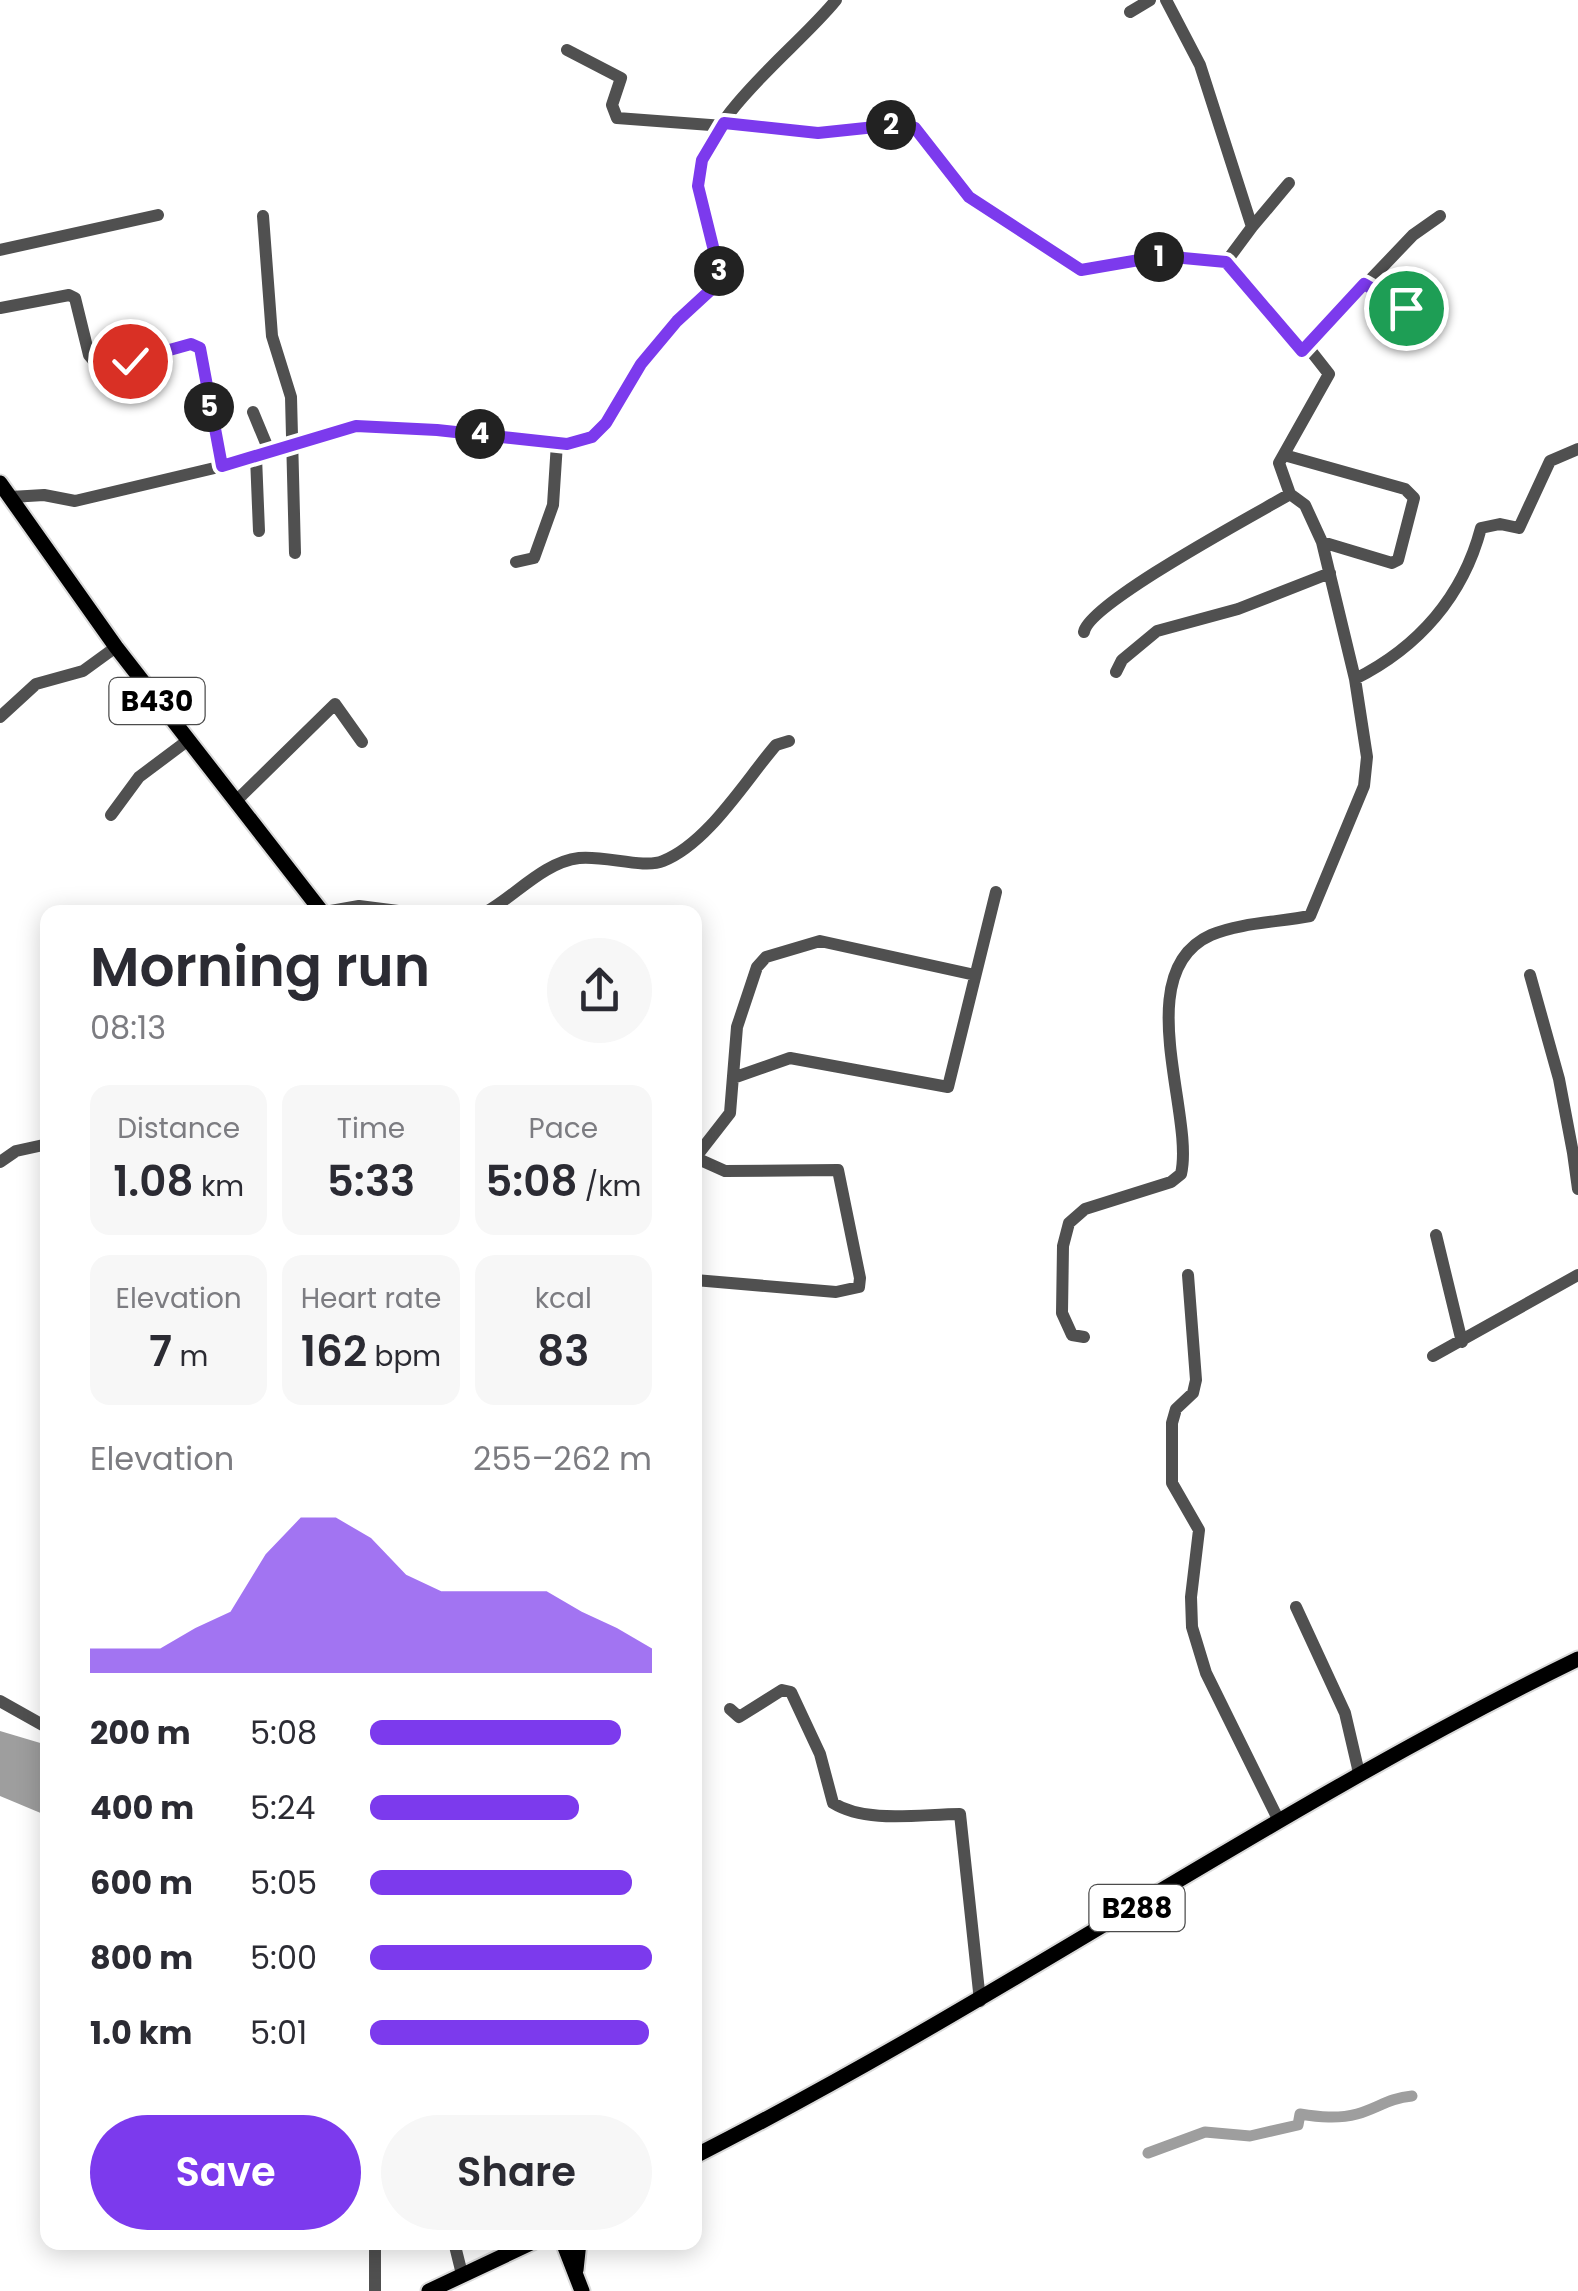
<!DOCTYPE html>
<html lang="en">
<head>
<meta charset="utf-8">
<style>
  body { margin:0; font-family:Poppins,sans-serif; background:#f7f7f7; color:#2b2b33; height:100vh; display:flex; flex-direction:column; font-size:38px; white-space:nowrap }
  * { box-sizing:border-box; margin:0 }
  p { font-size:32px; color:#7c7c81 }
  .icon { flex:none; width:55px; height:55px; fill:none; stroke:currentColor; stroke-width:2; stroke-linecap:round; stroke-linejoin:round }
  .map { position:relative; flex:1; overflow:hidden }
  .side { position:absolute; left:40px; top:905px; width:662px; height:1345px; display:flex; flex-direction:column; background:#fff; border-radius:20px; box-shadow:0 5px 25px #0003 }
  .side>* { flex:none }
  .pin { position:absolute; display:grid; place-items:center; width:85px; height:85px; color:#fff; margin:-42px; border:5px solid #fff; border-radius:50%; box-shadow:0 2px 10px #0007 }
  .km { position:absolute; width:50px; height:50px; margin:-25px; border-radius:50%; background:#222; color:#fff; font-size:28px; line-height:50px; text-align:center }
  .round { display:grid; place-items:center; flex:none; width:105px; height:105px; border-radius:52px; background:#f7f7f7 }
  .summary { display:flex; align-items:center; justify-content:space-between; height:170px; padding:0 50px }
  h1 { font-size:55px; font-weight:600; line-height:75px }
  .figures { display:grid; grid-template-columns:repeat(3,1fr); gap:15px; height:170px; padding:10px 50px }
  .figures div { display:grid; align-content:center; border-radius:20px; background:#f7f7f7; text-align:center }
  .figures b { font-size:42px; font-weight:600 }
  .figures small { font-size:28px; font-weight:400 }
  .figures p { font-size:28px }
  .chart { height:280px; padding:20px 50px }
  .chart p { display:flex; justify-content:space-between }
  .chart svg { width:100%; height:180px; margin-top:10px; fill:#7c3aed; opacity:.7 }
  .button { display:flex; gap:20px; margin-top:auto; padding:20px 50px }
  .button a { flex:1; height:115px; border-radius:60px; background:#7c3aed; color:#fff; font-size:40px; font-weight:600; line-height:115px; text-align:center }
  .button a+a { background:#f7f7f7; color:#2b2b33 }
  ul { padding:0 50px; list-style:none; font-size:32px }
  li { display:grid; grid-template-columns:160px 120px 1fr; align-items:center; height:75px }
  li i { height:25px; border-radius:12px; background:#7c3aed }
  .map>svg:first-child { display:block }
</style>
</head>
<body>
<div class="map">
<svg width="1578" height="2291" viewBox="0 0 1578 2291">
  <rect width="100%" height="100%" fill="#fff"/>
  <path fill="#9e9e9e" d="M0,1731L47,1745V1812L43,1814L0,1796Z"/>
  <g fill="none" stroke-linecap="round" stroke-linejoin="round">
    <path stroke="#9e9e9e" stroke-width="11" d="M1148,2153L1205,2132L1250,2136L1298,2125L1300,2114C1319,2117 1338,2119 1357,2114C1378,2108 1389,2098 1412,2096"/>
    <defs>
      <path id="major" d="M0,483L116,647L322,912
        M695,2156C997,2003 1274,1807 1578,1659
        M563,2242L582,2291
        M576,2270L579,2242
        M429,2291L533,2242"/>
    </defs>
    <use href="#major" stroke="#dbdbdb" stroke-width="19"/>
    <path stroke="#505050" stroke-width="12" d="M1130,12L1150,0
      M567,50L621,78L612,105L617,118L818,133L904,124L915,128L969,197L1081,270L1162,257L1226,262
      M263,216L272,336L291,397L295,553
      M1252,227L1289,183
      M0,250L158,215
      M1364,285L1384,293L1392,302L1424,308L1434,300
      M0,308L69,295L75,298L89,355L95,362L130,361L191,344L199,349L223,466
      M1307,346L1413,235L1440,216
      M253,412L270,453
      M1284,455L1405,489L1414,498L1398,560L1392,563L1322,542
      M256,457L259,531
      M11,497L44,495L75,501L223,466L356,426L437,430L567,444L592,437L606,423L641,364L715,285C725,250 696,216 699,181C704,114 795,51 836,0
      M516,562L534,558L553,505L557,443
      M1084,632C1089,603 1256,514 1290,494
      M1116,672L1122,660L1157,631L1238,609L1330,573
      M1355,679C1419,647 1463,596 1481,528L1500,524L1519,528L1550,461L1578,449
      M0,717L36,684L83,671L116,647
      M236,801L335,704L362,742
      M111,815L139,777L187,741
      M325,912L359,906L406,912
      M486,912C515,896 544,862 579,858C604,855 644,869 663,861C708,843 745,781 776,745L789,741
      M1530,975L1559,1079L1573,1153
      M733,1078L790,1058L948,1087L996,892
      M1578,1154L1573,1153L1578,1189
      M695,1158L730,1113L737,1027L757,967L766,957L820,941L975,975
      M0,1162L16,1151L48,1144
      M1436,1235L1462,1342
      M1188,1275L1196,1380L1193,1393L1176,1409L1172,1423V1483L1199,1530L1191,1597L1192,1627L1206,1673L1279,1821
      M695,1280L836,1292L859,1287L860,1278L838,1170L725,1171L696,1158
      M1084,1337L1072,1335L1062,1313L1063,1246L1069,1223L1085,1209L1171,1182L1181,1174C1195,1115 1128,972 1211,935C1239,923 1279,922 1310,916L1364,786L1367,757L1355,679L1322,542L1305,505L1290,494L1279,463L1329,374L1307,346L1301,351L1226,262L1252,227L1200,65L1166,0
      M1433,1356L1578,1275
      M1296,1607L1345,1713L1359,1773
      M0,1701L48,1728
      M730,1709L739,1717L782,1690L791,1692L820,1754L833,1803C867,1824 921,1814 960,1814L980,2001
      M454,2242L462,2274
      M375,2291V2242"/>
    <use href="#major" stroke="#000" stroke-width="15"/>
  </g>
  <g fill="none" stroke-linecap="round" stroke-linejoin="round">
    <defs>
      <path id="route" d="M130,361L191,344L200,348L222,466L356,426L437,430L567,444L592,437L606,423L641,364L677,321L715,286L719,271L698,186L702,160L724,123L818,133L904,124L915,128L969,197L1081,270L1162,256L1226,262L1302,351L1364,284L1406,308"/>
    </defs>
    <use href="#route" stroke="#fff" stroke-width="20"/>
    <use href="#route" stroke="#7c3aed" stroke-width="12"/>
  </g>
  <g text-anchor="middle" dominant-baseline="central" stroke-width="8" stroke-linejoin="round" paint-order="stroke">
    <g fill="#fff" stroke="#4c4c4c" stroke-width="2.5">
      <rect x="109.5" y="678" width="95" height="46" rx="8"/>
      <rect x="1089.5" y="1885" width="95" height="46" rx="8"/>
    </g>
    <g font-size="28" font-weight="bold" fill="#000">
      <text x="157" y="701">B430</text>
      <text x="1137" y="1908">B288</text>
    </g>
  </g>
</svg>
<div class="pin" style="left:1406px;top:308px;background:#1e9e55"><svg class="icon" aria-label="arrive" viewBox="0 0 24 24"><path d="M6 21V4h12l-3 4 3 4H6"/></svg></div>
<div class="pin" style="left:130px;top:361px;background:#d93025"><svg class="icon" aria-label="check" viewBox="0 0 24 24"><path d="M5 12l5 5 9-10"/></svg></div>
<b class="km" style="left:1159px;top:257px">1</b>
<b class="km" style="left:891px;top:125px">2</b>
<b class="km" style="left:719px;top:271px">3</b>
<b class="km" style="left:480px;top:434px">4</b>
<b class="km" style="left:209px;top:407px">5</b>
<section class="side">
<div class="summary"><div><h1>Morning run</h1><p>08:13</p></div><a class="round"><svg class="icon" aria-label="share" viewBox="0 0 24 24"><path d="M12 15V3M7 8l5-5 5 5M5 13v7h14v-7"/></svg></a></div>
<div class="figures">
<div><p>Distance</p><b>1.08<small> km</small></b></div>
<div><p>Time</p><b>5:33</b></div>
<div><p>Pace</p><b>5:08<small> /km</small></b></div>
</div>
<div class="figures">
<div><p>Elevation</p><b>7<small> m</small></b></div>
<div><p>Heart rate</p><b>162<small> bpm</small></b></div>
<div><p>kcal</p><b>83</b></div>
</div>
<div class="chart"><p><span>Elevation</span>255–262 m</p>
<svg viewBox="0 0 160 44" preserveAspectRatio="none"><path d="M0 44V38L10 38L20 38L30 33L40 29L50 15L60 6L70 6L80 11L90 20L100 24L110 24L120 24L130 24L140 29L150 33L160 38V44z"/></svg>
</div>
<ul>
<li><b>200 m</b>5:08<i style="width:89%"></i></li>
<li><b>400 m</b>5:24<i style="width:74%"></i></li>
<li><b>600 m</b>5:05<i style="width:93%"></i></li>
<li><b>800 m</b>5:00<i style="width:100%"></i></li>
<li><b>1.0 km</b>5:01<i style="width:99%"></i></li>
</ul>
<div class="button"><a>Save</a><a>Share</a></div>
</section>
</div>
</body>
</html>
